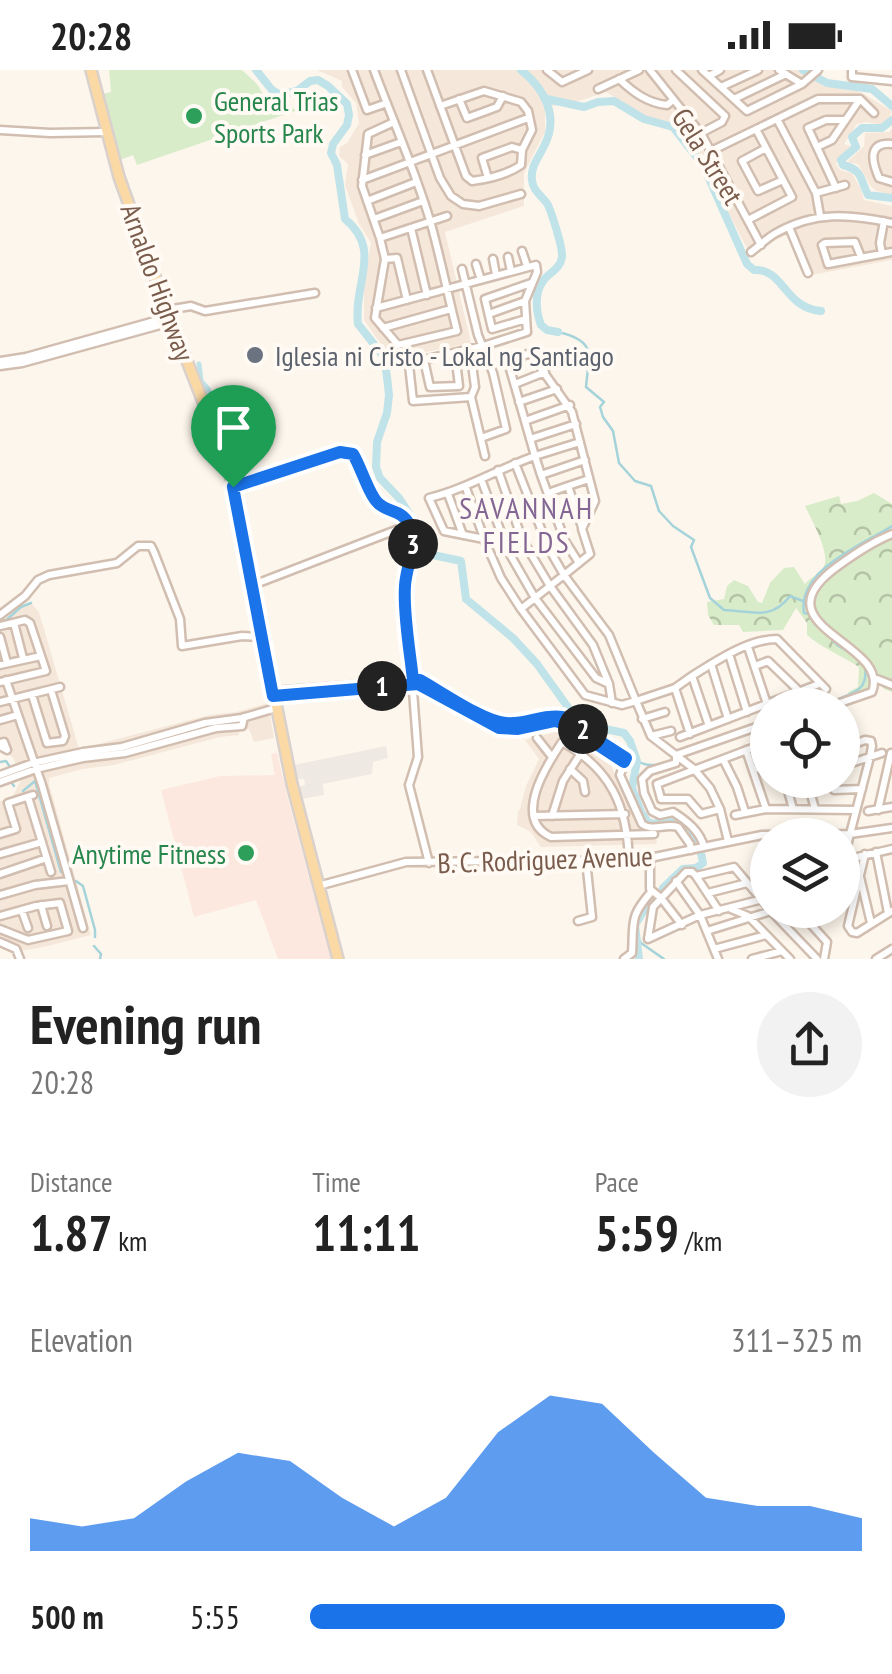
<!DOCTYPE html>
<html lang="en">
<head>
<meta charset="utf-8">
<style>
  body { margin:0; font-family:"PT Sans Narrow",sans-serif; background:#f2f2f2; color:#222; height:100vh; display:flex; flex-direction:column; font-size:38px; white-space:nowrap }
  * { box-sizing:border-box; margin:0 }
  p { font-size:32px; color:#767676 }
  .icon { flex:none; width:55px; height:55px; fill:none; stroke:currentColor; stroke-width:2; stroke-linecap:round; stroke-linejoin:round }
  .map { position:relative; height:889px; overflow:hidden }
  .panel { display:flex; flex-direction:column; background:#fff; flex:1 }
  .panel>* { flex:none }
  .tools { position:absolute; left:750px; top:618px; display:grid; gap:20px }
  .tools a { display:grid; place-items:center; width:110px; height:110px; border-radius:50%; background:#fff; box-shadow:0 5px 15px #0003; font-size:50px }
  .pin { position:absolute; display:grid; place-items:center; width:85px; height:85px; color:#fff; margin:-102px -42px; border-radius:50% 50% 50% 0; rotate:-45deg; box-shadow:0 0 10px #0007 }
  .pin .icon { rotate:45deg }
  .km { position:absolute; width:50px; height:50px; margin:-25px; border-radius:50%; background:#222; color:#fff; font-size:28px; line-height:50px; text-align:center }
  .round { display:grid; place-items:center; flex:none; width:105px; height:105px; border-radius:52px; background:#f2f2f2 }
  .summary { display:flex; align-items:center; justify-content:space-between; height:170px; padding:0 30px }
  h1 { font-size:55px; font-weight:800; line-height:75px }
  .figures { display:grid; grid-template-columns:repeat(3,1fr); gap:15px; height:170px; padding:10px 30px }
  .figures div { display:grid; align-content:center }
  .figures b { font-size:50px; font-weight:800 }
  .figures small { font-size:28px; font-weight:400 }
  .figures p { font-size:28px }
  .chart { height:280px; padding:20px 30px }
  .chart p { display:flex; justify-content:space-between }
  .chart svg { width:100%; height:180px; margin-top:10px; fill:#1a73e8; opacity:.7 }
  ul { padding:0 30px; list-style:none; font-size:32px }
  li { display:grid; grid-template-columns:160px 120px 1fr; align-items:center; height:75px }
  li i { height:25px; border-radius:12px; background:#1a73e8 }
  .status { display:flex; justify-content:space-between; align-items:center; height:70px; padding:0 50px; background:#fff; direction:ltr }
  .status svg { height:28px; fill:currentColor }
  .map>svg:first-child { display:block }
</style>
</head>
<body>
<div class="status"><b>20:28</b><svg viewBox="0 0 49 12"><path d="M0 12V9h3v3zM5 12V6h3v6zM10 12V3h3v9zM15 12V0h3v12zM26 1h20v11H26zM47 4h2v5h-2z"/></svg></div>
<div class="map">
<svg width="892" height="889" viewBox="0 0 892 889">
  <defs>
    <pattern id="forest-crowns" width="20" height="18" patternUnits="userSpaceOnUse" patternTransform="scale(2.5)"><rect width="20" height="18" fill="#d8ecc9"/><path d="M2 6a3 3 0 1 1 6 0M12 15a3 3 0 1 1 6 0" fill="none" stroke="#b4c2a5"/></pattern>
  </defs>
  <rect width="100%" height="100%" fill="#fdf6ec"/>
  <path fill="#f5e8da" d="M317,0H799L824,14L857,20L892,41L888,52L880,55L867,52L857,54L844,74L853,77L852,80L841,87L836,93L840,100L852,103L860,117L864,130L892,136V190L806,206L788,164L772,172L752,188L699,86L674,53L644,46L606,22L573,33L545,37V62L524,103V136L445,162L471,273L391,289L364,250V214L371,173L359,154L345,115L348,94L339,86L340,77L347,73L359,53L356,33L342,17V11Z
    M892,59V125L876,121L870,115L858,94L850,93L848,91L864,76L865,63L889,62Z
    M31,533L39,542L79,679L209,645L236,642L268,633L274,668L254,672L249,659L239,660V665L220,667L114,695L83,699L49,708V714L91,865L44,877L19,881L0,870V731L13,726L21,710L14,689L0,677V551H5L21,537Z
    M567,659L613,691L612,698L642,757L655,761L657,774L541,777L531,762L517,755L518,742L520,739L526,716L539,689L525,670Z"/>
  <path fill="#fde8e0" d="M277,683L289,733L331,889H278L256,830L194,847L161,720L220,706L275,705L271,684Z"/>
  <path fill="#efe9e4" d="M386,676L388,688L373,692L372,704L323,714L324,725L301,729L298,717L305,715L304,709H297L294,695Z"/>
  <path fill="url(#forest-crowns)" d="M874,423L892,434V622L884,619L879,611L874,609L873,619L849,630L848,622L858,617L859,597C842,586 822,578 807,565V553L796,538L783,560L743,562L739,555H714L708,545L707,532L724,529L727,516L734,510L748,516L758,532L762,533L770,513L784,498L794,497L805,514C810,508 819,504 823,498C832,485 811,449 805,436L839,426L841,434L857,431Z"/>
  <path fill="#d8ecc9" d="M109,0H242L257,14L267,31L298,40L137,95L133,85L120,90L103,24L111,22Z"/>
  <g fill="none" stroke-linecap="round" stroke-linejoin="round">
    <path stroke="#a5d3da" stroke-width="2.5" d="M558,262C597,271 589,284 586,317L604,332L600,337L603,347L613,361L619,393L635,411L651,416L659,441L673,456L694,470L691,477L710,528L724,540C752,541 771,551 790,526L803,531
      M0,551H5L21,537L31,533
      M825,563L814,553L809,544L804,543C797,500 862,475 892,456
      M831,568L837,575L852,584
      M839,629C857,621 868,619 865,596
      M637,691C650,698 659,695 672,690
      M0,692L6,691L10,697
      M12,713L14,716
      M23,721L35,711L61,802
      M76,811L83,816L95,860V867
      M637,866L641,873L664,889
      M94,876L101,884L100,889"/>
    <path stroke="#bfe3e8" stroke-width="5" d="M199,294L201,311L208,319L214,332"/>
    <path stroke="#bfe3e8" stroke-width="8" d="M256,0L272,20L280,25L297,21L310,11L318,10L328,16L347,34L349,45L347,55L333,74L331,83L337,95L345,149C383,180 353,213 358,254L384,287L387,307L389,325L387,343L377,372L376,397L380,408L399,428L412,448L433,485L461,491L466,529L513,568L537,594L570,640L596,657L624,663L630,671L637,691L632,718L641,742L648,752L653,754L674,748C690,761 700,772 703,793L696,798L683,799L663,818
      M521,0C544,18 559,46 545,74C540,86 530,96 532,110C533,122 543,126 548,135C552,144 563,178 562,187C560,200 549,202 543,211C534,223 536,242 541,255L547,260L558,262
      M803,0L827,13L872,19L892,36
      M547,29L584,37L598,32L614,31L644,49L673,57L703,95L747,194L754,200C784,198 784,238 821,241
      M892,50L882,58H862L852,67L856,77L841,90L843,95C863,100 860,109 868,125L892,128
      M639,889L635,855L652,827"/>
    <defs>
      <path id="minor" d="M352,0L367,40L387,33
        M374,0C393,51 416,102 431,154C441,190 448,226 457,261L398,275L375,248L385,189L380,168L362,116L368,64L394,52
        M401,0L440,108L451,126L463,134L479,136L521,124
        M427,0L466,106L472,111C488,109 508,104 521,95L522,80L532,60L528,41L521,32L484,21L440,36
        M547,0L562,12L588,0
        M650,0L702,65L761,175
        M676,0L725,46L722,52L701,63
        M702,0L747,41L802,14L818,0
        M779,0L802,14
        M852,0V7L892,11
        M709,6L720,0
        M619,9C633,22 647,33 667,35L673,30
        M721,17L758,0
        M598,19L639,0
        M459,29L467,48L497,37L503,26
        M734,29L786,4
        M777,49L816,123L820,146
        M0,60L50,63L107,62
        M892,74C867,72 872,92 879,108L892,112
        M817,77L832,70L860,29
        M766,78L742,91L758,121L783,110
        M711,81L818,29H860L874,43
        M365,85L401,72
        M488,108L482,88L512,77L522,80
        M362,110L528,48
        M836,118L808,58L826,50H845
        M816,123L845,115
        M367,131L416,112
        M374,149L423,131
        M748,150L792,127L756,59
        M789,157L808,203
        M411,158L427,225
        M380,168L447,146
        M522,181L527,196
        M751,182C759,176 767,168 776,163C814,141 851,144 892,153
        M882,184L880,173L884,151
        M508,187L511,201
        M861,187L855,172L825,173L822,175L828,194L892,182
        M385,189L397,188L407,230
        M493,189L496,205
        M476,194L481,210
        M462,199L478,265L493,303L506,359L481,368
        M376,238L536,195L537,202L525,231L527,262L483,276L410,293L409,295L413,331L471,327
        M167,240L191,236L205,241L315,223
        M489,244L525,231
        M526,249L492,259L485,229L531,213
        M383,258L451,239
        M470,279L475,317L471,327L485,386
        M424,290L430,317L459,316L455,283
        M0,291L26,287L169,247
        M0,296L22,293L171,252
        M515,314L545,302
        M519,332L557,319
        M525,351L570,335
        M530,369L576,354
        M580,372L535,386L541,405L585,390
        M515,393L549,479L564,505L590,484L582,459L595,431L572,342L530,283L508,292L535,386C498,399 466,419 429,428L444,461L484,469L501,508L521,539L585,625L622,635L636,631L609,565L564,505L550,516L593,575L609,614
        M498,400L522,469L550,516L521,539
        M541,405L565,471L579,493
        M481,409L508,481L535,528L596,608L609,614L612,633
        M568,416L589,409
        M233,417L340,382L353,384L364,402L374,429L383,437L396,439L402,444L408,453L414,469L405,516L418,687L409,715L429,793
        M466,418L484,468
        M548,423L568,416L582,457
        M448,424L463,465
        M253,515L409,455
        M0,545L25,526L38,510L49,505L117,493L138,476H151L154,482L180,549L182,576L242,566L262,567
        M14,553L23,588
        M0,556L25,550L30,553L46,601L0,612
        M0,567L7,593
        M748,577L767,634
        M729,584L747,642
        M711,594L728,649
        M0,595L41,586
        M755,596L768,591L800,622
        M877,609L892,615
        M6,610L42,715L83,858
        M675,618L636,631L651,666L694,699L710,718L720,739L728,771
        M274,621L420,610L501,653H517L552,646L562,647L626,688L620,705L642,754C652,762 666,753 678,757L690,774L691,780
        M32,625L47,673L63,671L65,666L51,620
        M275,626L418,615L499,659H518L555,651L569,655
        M0,632L60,617
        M834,635L872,622C892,572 753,557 838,496C856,483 872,472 892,464
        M642,649L665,642
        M0,650L18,645
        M709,656L692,606C716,591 748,569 777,569L826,619
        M690,664L675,618L692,606
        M651,666L671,661
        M680,667L819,614
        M537,668L552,687
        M0,673L4,672L7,680L0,676
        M746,680L766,739
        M723,689L737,717L745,742
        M842,696L882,683
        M570,699L583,711L585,722
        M753,700L768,695
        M0,705L33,693L83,682L122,677L205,653L242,648L276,638
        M785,710L793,739
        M807,710L815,739
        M829,710L834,720L862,719
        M0,712L36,699L83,688L125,683L216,658L242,656L244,647
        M28,727L51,802
        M720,739L701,744L688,729H661L657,714L768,672
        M878,740L891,683
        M868,741L892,737
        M735,745L766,739L856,740
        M534,746L625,744
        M552,746L563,711L581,683
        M0,764L16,759L8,733L33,725
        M704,777C700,761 687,751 673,742L660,745L652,741L644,723L642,709L650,701L676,693V685L768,653
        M876,782L888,843
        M0,784L42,772
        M865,784L848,856L852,862L857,863L892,841
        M650,789V819L661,828L682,855
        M629,790C627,736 611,699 562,672C546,696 512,749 551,767L654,764
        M844,790L892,779
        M842,795L870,687L872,676L871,671L865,670L849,676L848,681L851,693
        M0,804L47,788
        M696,806L719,841
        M860,807L871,853
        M318,816L406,792L640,790L762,765L850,764L892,758
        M708,823L747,813
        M0,825L35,815L69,811
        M41,835L47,856
        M731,839L748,846L790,889
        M770,840L817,889
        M798,840L827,872L824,889
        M22,841L28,858
        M831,844L832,840
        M0,846L36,836L60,833L68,861L28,870L0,859
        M578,851L592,847L586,790
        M707,861L771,841
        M650,868L700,845L676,811
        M648,869L653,837L686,802H692L696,806L734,797L768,837
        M0,872L16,879L20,889
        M714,879L766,865
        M624,889L632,883C634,851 629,847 652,821
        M718,889L700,845L759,830
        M752,889L782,881
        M876,889L892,879"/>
      <path id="major" d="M91,0L119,107L167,240L229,398L292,714L338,889"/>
    </defs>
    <use href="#minor" stroke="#d1beb0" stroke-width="11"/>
    <use href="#major" stroke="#dad1cd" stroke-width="14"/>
    <use href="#minor" stroke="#fff" stroke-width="6"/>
    <use href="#major" stroke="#fbd9a5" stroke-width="9"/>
  </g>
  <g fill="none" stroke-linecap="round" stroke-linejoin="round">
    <defs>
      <path id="route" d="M340,382L353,384C361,397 369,425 378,433C388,443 401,439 409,454C419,474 406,495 405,516C403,544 410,581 413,610H420C440,621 484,652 506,653C525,655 543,644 562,647L626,688L624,692L566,654L555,651L518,659L499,658L418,614L273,626L233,417Z"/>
    </defs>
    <use href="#route" stroke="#fff" stroke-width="20"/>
    <use href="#route" stroke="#1a73e8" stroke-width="12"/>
  </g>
  <g fill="#2e9e5b" stroke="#fffaf3" stroke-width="4">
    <circle cx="194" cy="46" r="10"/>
    <circle cx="246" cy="783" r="10"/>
  </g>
  <circle fill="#6b7280" stroke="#fffaf3" stroke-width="4" cx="255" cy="285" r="10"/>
  <g text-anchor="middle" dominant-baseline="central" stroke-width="8" stroke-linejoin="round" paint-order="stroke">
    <g font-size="28" fill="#27864d" stroke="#fffaf3" text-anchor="start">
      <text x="214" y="30">General Trias<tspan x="214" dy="32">Sports Park</tspan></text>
      <text x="226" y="783" text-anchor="end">Anytime Fitness</text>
    </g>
    <g font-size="28" fill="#7a5c4d" stroke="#fffaf3">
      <text transform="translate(708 86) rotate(58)">Gela Street</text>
      <text transform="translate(158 212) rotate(70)">Arnaldo Highway</text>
      <text transform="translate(545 789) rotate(-2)">B. C. Rodriguez Avenue</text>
    </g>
    <g font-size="28" fill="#5b616d" stroke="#fffaf3" text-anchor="start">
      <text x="275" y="285">Iglesia ni Cristo - Lokal ng Santiago</text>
    </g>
    <g font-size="30" letter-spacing="2.5" fill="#846695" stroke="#fffaf3">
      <text x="527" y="437">SAVANNAH<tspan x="527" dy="34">FIELDS</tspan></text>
    </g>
  </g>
</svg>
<div class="tools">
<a><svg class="icon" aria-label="locate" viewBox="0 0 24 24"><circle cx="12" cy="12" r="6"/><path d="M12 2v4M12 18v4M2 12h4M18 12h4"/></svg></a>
<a><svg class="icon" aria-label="layers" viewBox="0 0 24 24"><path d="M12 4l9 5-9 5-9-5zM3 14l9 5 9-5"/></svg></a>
</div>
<div class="pin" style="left:233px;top:417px;background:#1e9e55"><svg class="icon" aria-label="arrive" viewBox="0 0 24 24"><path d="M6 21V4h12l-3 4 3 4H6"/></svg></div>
<b class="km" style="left:382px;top:616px">1</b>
<b class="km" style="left:583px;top:659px">2</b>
<b class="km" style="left:413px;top:474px">3</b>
</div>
<section class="panel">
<div class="summary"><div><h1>Evening run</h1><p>20:28</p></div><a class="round"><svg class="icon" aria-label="share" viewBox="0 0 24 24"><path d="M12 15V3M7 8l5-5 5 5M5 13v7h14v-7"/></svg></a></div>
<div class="figures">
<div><p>Distance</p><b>1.87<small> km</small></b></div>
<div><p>Time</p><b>11:11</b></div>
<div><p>Pace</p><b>5:59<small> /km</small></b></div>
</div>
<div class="chart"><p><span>Elevation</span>311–325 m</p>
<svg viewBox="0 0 160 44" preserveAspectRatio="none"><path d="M0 44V36L10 38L20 36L30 27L40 20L50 22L60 31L70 38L80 31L90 15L100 6L110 8L120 20L130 31L140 33L150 33L160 36V44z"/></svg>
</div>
<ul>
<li><b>500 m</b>5:55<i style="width:86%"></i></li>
</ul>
</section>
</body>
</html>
